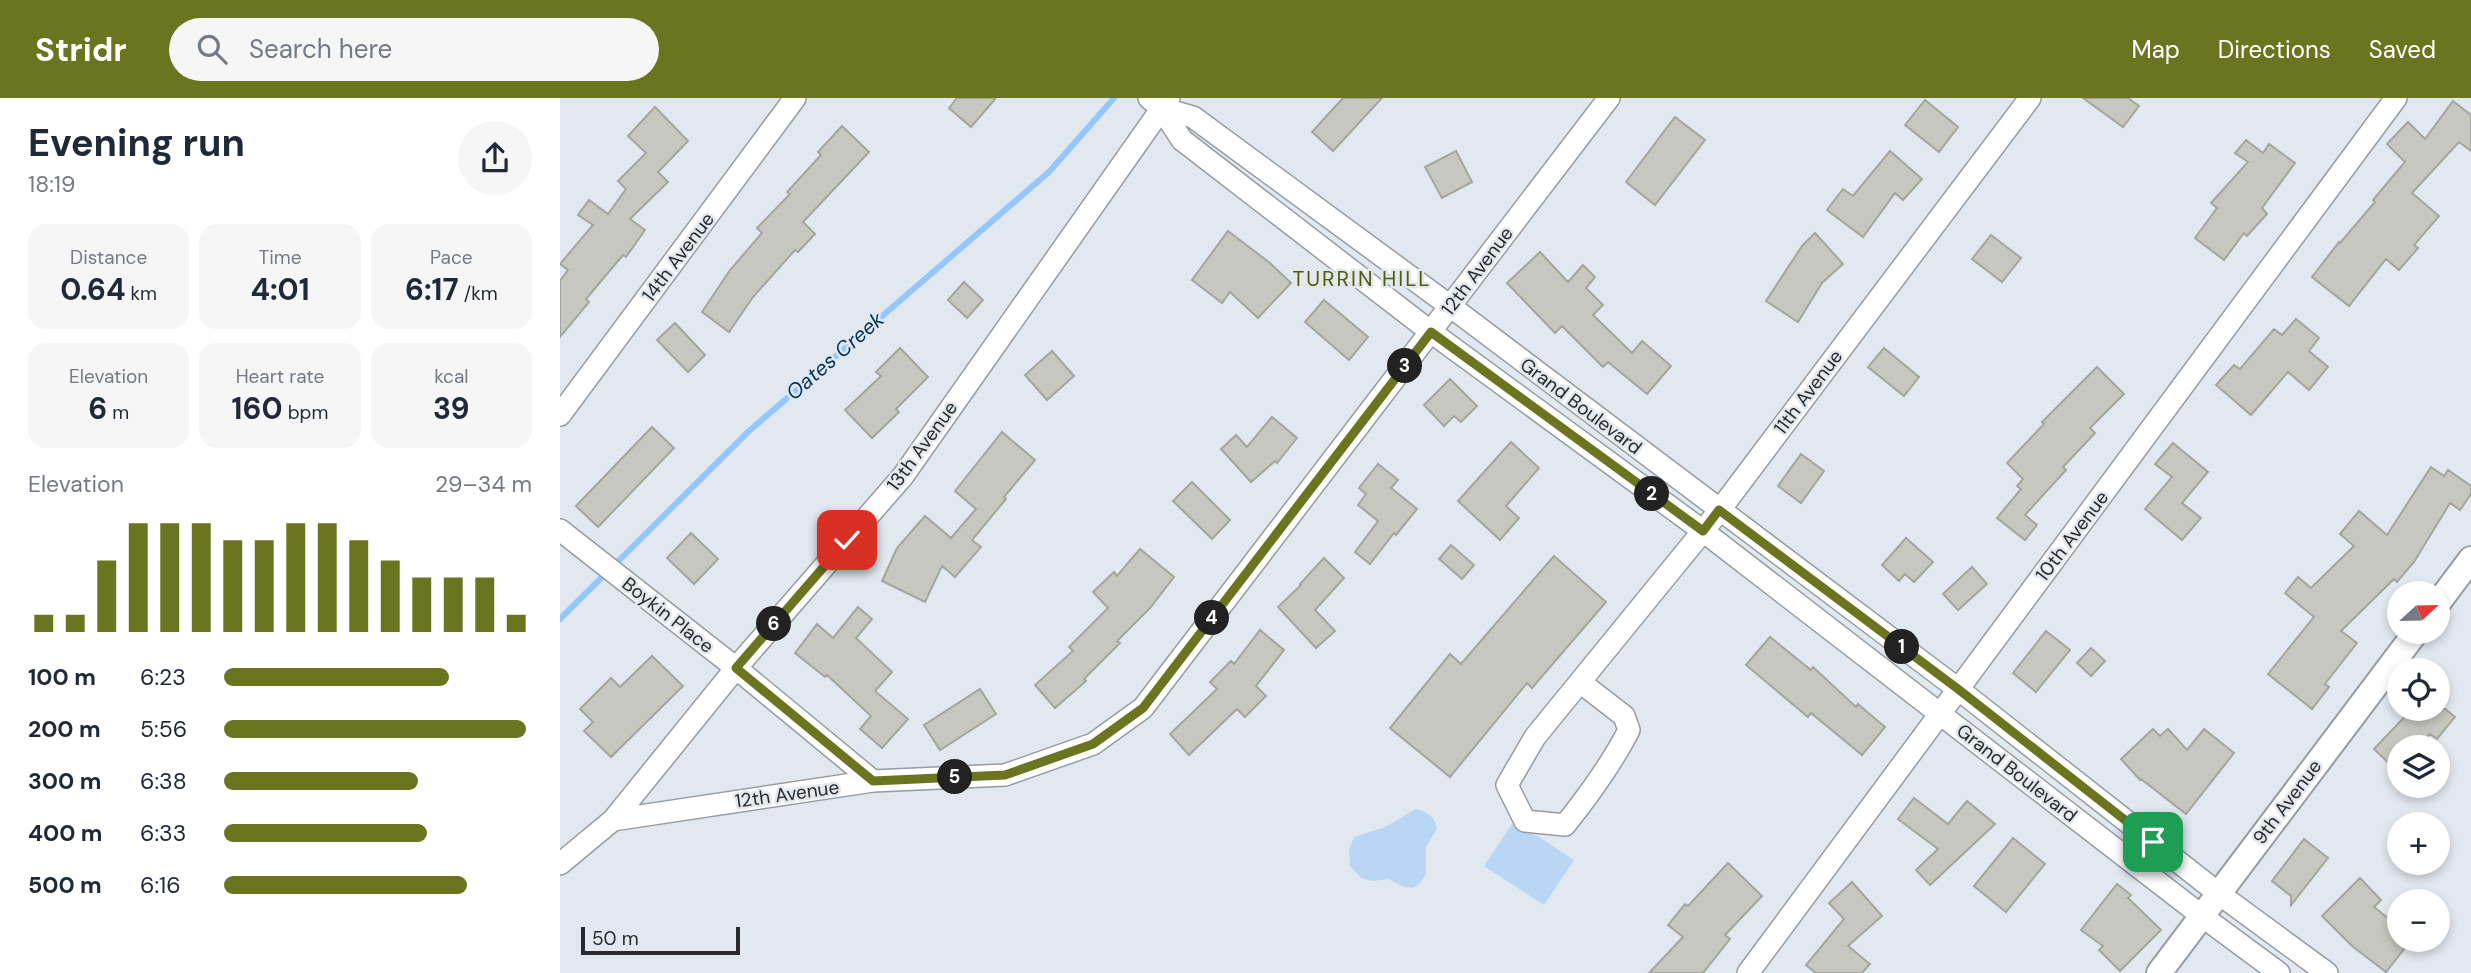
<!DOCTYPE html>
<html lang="en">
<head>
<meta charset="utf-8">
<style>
  body { margin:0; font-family:"DM Sans",sans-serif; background:#f6f6f7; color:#1f2937; height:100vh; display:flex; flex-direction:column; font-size:26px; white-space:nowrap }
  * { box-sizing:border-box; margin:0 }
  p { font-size:23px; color:#747a83 }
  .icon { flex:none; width:38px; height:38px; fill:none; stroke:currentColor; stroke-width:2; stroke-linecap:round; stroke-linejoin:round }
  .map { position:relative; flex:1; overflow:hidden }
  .sheet { display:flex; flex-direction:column; background:#fff; width:560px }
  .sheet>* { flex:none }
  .needle { width:46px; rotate:68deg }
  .tools { position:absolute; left:1827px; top:483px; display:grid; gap:14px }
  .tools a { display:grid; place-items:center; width:63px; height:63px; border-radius:50%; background:#fff; box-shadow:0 4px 10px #0003; font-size:35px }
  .scale { position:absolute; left:21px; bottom:18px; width:159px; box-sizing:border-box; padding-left:7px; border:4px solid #282a2d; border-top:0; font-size:19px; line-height:24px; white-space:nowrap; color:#282a2d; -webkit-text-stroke:5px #e2e8ef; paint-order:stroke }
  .pin { position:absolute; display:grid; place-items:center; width:60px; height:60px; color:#fff; margin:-30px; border-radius:14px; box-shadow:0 4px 10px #0006 }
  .km { position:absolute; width:35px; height:35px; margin:-18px; border-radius:50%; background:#222; color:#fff; font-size:19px; line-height:35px; text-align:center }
  .round { display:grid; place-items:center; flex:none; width:74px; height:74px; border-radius:37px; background:#f6f6f7 }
  .summary { display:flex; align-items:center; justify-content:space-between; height:119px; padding:0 28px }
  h1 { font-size:38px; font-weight:700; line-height:52px }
  .figures { display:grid; grid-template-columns:repeat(3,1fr); gap:10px; height:119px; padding:7px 28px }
  .figures div { display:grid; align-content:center; border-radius:18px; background:#f6f6f7; text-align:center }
  .figures b { font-size:30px; font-weight:700 }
  .figures small { font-size:19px; font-weight:400 }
  .figures p { font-size:19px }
  .chart { height:196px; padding:14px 28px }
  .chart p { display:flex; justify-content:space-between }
  .chart svg { width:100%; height:126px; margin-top:7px; stroke:#6b7520; stroke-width:6 }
  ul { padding:0 28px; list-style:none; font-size:23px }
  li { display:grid; grid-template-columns:112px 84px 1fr; align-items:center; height:52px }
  li i { height:18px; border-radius:9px; background:#6b7520 }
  header { display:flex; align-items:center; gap:42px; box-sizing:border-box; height:98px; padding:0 35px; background:#6b7520; color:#fff }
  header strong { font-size:33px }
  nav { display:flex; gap:38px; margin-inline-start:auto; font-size:24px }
  .search { width:490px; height:63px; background:#f6f6f7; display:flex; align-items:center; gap:18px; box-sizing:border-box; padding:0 24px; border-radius:38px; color:#747a83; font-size:26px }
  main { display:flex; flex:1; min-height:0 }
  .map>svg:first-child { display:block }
</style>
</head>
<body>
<header>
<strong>Stridr</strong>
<div class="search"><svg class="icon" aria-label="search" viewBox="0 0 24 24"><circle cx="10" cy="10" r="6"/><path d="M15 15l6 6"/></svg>Search here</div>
<nav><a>Map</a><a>Directions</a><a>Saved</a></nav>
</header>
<main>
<section class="sheet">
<div class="summary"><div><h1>Evening run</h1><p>18:19</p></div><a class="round"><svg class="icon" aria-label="share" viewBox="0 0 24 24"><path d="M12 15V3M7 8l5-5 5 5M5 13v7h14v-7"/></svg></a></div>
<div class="figures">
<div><p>Distance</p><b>0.64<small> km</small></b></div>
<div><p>Time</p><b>4:01</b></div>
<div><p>Pace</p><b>6:17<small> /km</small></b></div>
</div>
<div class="figures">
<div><p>Elevation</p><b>6<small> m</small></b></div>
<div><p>Heart rate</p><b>160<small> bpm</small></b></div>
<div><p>kcal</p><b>39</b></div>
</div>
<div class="chart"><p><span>Elevation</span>29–34 m</p>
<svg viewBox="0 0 160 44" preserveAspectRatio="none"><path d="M5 44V38M15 44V38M25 44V19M35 44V6M45 44V6M55 44V6M65 44V12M75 44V12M85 44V6M95 44V6M105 44V12M115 44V19M125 44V25M135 44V25M145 44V25M155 44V38"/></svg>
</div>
<ul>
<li><b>100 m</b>6:23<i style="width:73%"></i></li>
<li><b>200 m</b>5:56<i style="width:98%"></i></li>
<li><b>300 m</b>6:38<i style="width:63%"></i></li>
<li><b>400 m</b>6:33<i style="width:66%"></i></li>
<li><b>500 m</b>6:16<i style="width:79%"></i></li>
</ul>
</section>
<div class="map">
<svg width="1911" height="875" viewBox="0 0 1911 875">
  <rect width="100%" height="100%" fill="#e2e8ef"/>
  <path fill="#bad6f5" d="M856,711C867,714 876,719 877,731L866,749V776L860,785L853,790L844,789L828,781L813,783L801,780L790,768L789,752L794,739L823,730Z
    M954,723L1014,762L984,807L924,768Z"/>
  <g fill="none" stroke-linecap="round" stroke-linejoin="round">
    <path stroke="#93c7fd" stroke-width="6" d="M0,521L189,333L489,74L554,0"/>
  </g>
  <path fill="#c6c8bf" stroke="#a4a69d" stroke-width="2" d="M397,0H436L411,29L389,10Z
    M783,0H822L773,53L752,34Z
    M1523,0H1568L1579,8L1563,29Z
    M1365,2L1398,29L1379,54L1345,27Z
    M1893,3L1911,17V53L1899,44L1852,95L1879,118L1854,147L1858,150L1839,172L1826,161L1789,208L1752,179L1779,144L1780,145L1815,104L1813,102L1845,64L1827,46L1848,24L1865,41Z
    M95,9L128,43L98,74L108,84L70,121L85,132L66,159L63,157L26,201L29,204L0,239V183L8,172L0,166L33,127L18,117L29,102L48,116L66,91L58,83L86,55L68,38Z
    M1115,19L1145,42L1095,107L1066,84Z
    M282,28L309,54L243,124L255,136L238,154L235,152L193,199L169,234L142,214L170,172L202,135L197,130L230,96L227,94L261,57L258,54Z
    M1686,42L1703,55L1709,46L1735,65L1702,110L1707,116L1687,138L1684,135L1664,162L1635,140L1657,110L1651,105L1688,64L1675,55Z
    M896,53L912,84L882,100L865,69Z
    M1330,53L1362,81L1343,102L1335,95L1303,139L1267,112L1283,91L1293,98Z
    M668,133L710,165L731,185L698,220L670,194L662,205L632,182Z
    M1255,135L1283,166L1262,185L1238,224L1206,203L1242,148Z
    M1431,137L1461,160L1442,184L1412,161Z
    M980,154L1008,184L1023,167L1035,179L1026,190L1043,207L1033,217L1072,255L1082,243L1111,268L1087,296L1048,264L1043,269L1002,228L995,235L947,185Z
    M404,184L423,202L407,220L388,202Z
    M764,202L808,239L789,262L745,224Z
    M1736,221L1759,240L1749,253L1768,269L1749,292L1728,274L1691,317L1656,287L1674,267L1680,271L1714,231L1722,237Z
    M115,225L145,257L128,274L97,242Z
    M340,250L368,279L336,311L339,314L312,340L285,312L321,278L316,274Z
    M1324,250L1359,279L1344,298L1308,269Z
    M492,253L514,278L487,302L465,277Z
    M1537,269L1564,296L1530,330L1535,335L1503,369L1506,372L1465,417L1477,427L1465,442L1437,420L1461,391L1457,388L1463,381L1447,365L1484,326L1482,324Z
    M890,281L917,308L901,324L894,318L884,328L864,307Z
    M712,319L737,340L717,365L715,363L691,384L661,351L676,337L687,349Z
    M92,329L114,350L38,429L16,408Z
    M442,334L475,362L444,399L446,401L412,442L421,449L395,479L382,468L365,504L322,483L337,450L365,418L391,440L416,411L395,393Z
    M951,344L979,370L946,408L959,420L940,442L898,403Z
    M1613,345L1648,374L1622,405L1641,420L1622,442L1585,411L1612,379L1595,366Z
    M1241,356L1264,373L1241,405L1218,388Z
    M818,366L838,382L831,390L857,411L836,437L834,435L810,466L795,454L818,423L798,407L806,396L799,390Z
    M1871,369L1884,378L1888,372L1911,388V396L1900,412L1890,405L1854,464L1837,484L1834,481L1781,533L1797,545L1765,586L1769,589L1752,611L1708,576L1754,519L1725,495L1738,479L1751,490L1794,448L1780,436L1799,413L1827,437Z
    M632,384L670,422L652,441L613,403Z
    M131,435L158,461L134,486L107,460Z
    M1346,440L1373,464L1354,484L1345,476L1339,483L1322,467Z
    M891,447L914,467L902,481L879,461Z
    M580,451L614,479L590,510L557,543L560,545L524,581L526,583L495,610L475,587L513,553L509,549L548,510L533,494L554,474L557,478Z
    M994,458L1046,504L972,590L967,585L890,679L830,630L890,556L901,566Z
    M764,460L784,480L755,512L775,533L756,550L718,509L741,487L740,486Z
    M1412,469L1427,486L1398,512L1383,496Z
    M298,509L312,521L296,540L332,574L315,593L348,621L322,650L300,631L311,618L267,577L265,579L235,555L257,526L273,540Z
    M700,532L724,552L696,588L706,598L685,619L677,611L629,657L610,636L657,591L650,584L671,563L674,566Z
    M1486,533L1510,552L1476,594L1453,575Z
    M1210,539L1251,572L1253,569L1296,609L1298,606L1325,629L1302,657L1251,615L1248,619L1186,567Z
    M1531,550L1545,563L1531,578L1517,565Z
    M92,558L123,588L51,659L24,633L33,624L20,611L51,580L60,589Z
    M420,591L436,616L380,652L364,627Z
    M1852,611H1885L1895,619L1877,641L1870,636L1857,649H1839V675L1814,651Z
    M1593,631L1600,638L1608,631L1627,652L1644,631L1674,655L1626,716L1581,681L1580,682L1561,661Z
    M1354,700L1388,726L1407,703L1435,726L1370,787L1356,772L1378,751L1338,721Z
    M1453,740L1485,766L1446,814L1414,788Z
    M1744,741L1768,760L1731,807V798L1712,783Z
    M1168,765L1202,798L1165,837L1170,841L1143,875H1089L1123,839L1108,827L1125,806L1128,808Z
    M1800,780L1821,802L1814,809L1839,829V842H1851L1826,874L1792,848L1762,818Z
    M1292,784L1322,818L1288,848L1310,866L1302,875H1256L1246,867L1284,821L1269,805Z
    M1557,786L1571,797L1568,800L1601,832L1560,873L1539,852L1543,848L1521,832Z"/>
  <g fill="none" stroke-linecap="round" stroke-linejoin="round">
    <defs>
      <path id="minor" d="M589,0L601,10L622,42L871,234L1143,433L1642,818L1719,875
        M601,10L633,19L890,208L1398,591L1658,795L1767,875
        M0,317L235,0
        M0,432L176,570L313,683
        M1020,584L1064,618L1069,632C1051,667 1029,697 1005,727L965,723L947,687L975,639L1156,417L1470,0
        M53,722L313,683L445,677L533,646L583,610L1049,0
        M0,766L53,722L176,570L343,378L609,0
        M1188,875L1836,0"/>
      <path id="tertiary" d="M1878,505L1911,461
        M1599,875L1856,534"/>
    </defs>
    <use href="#minor" stroke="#959ca2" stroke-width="24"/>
    <use href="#tertiary" stroke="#959ca2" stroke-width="28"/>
    <use href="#minor" stroke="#fff" stroke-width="21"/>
    <use href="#tertiary" stroke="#fff" stroke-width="24"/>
  </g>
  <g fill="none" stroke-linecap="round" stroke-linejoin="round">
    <defs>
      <path id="route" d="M287,442L176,570L313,683L445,677L533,646L583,610L871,234L1143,433L1159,412L1398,591L1593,744"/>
    </defs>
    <use href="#route" stroke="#fff" stroke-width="14"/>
    <use href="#route" stroke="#6b7520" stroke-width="9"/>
  </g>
  <g text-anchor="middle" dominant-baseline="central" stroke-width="5" stroke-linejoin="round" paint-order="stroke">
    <g font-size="19" fill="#282a2d" stroke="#e2e8ef">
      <text transform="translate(118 159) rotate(-53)">14th Avenue</text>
      <text transform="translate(917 173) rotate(-53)">12th Avenue</text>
      <text transform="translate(1248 294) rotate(-53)">11th Avenue</text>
      <text transform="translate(1021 308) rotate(37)">Grand Boulevard</text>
      <text transform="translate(362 348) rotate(-54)">13th Avenue</text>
      <text transform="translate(1512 438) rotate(-53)">10th Avenue</text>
      <text transform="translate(108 517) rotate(38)">Boykin Place</text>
      <text transform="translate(1457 675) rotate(38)">Grand Boulevard</text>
      <text transform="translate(227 696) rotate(-8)">12th Avenue</text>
      <text transform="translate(1727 704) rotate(-53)">9th Avenue</text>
    </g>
    <g font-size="21" letter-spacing="2" fill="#525b06" stroke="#e2e8ef">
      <text x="802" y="181">TURRIN HILL</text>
    </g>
    <g font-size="21" font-style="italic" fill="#04345e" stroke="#e2e8ef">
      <text transform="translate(275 258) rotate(-41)">Oates Creek</text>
    </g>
  </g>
</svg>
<div class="tools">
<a><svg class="needle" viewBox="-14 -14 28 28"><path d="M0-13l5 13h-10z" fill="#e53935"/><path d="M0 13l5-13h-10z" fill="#747a83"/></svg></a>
<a><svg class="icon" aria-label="locate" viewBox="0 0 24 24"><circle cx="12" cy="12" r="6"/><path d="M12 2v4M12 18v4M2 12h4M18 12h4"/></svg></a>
<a><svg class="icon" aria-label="layers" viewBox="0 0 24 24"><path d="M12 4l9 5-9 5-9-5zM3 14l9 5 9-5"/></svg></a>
<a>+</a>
<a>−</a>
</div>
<div class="scale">50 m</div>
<div class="pin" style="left:1593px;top:744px;background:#1e9e55"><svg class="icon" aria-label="arrive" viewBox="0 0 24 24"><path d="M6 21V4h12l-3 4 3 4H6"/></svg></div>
<div class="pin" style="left:287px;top:442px;background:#d93025"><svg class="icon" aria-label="check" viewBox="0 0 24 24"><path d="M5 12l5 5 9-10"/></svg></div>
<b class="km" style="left:1342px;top:549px">1</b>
<b class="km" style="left:1092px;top:396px">2</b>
<b class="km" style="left:845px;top:268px">3</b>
<b class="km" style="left:652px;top:520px">4</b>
<b class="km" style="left:395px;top:679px">5</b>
<b class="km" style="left:214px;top:526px">6</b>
</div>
</main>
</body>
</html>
